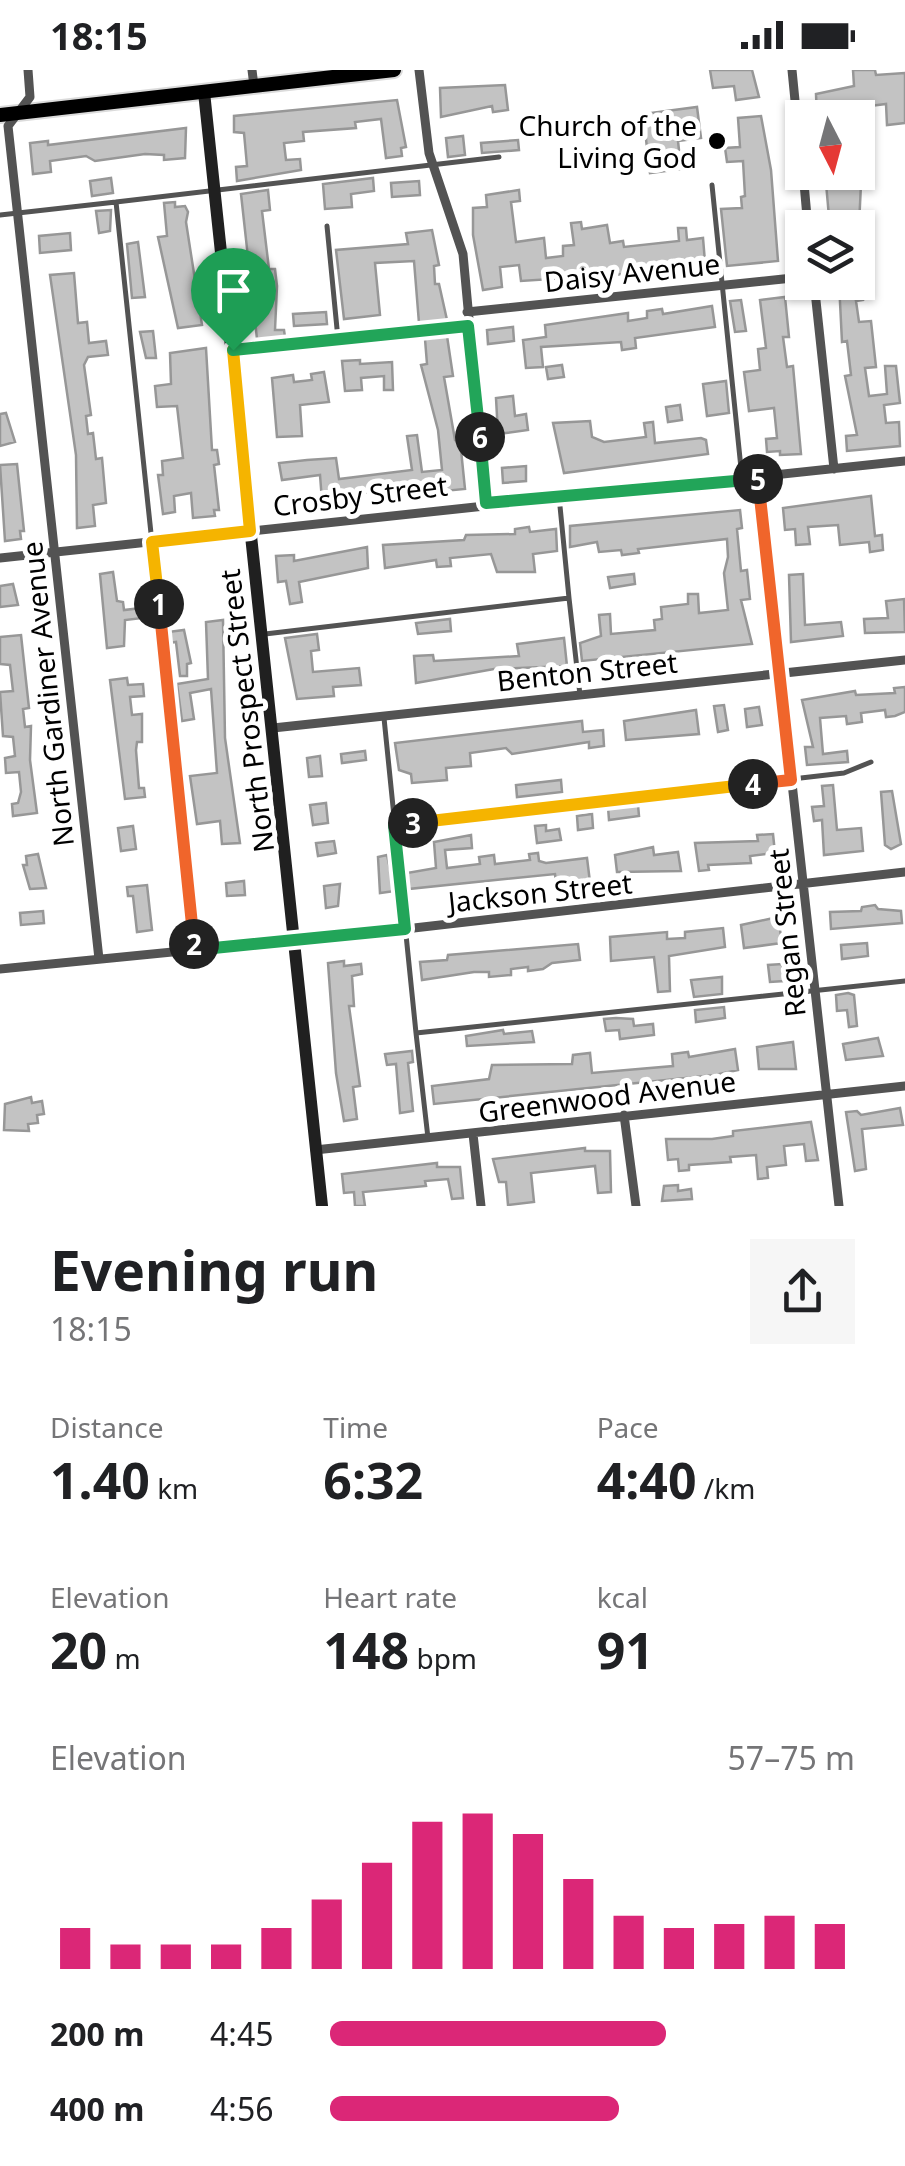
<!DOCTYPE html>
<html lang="en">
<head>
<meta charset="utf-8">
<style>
  body { margin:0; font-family:"Noto Sans",sans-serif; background:#f6f6f6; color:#202124; height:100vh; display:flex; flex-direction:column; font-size:38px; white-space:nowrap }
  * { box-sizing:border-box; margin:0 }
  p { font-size:32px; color:#757577 }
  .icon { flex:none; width:55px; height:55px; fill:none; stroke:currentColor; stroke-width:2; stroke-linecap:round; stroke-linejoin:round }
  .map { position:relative; height:1136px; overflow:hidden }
  .side { display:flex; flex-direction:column; background:#fff; flex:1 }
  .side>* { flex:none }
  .needle { width:65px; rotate:174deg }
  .tools { position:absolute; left:785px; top:30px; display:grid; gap:20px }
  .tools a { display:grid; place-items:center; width:90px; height:90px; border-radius:0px; background:#fff; box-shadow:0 2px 8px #0004; font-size:50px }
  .pin { position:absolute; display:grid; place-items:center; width:85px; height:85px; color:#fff; margin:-102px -42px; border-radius:50% 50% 50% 0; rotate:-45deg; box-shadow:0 0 10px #0007 }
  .pin .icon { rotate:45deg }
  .km { position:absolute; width:50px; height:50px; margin:-25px; border-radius:50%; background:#222; color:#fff; font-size:28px; line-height:50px; text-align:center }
  .round { display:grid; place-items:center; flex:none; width:105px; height:105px; border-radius:0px; background:#f6f6f6 }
  .summary { display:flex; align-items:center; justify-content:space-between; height:170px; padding:0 50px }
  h1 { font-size:55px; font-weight:700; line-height:75px }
  .metrics { display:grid; grid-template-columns:repeat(3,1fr); gap:15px; height:170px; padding:10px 50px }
  .metrics div { display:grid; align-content:center }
  .metrics b { font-size:50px; font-weight:700 }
  .metrics small { font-size:28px; font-weight:400 }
  .metrics p { font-size:28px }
  .chart { height:280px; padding:20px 50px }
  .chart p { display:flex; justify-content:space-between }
  .chart svg { width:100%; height:180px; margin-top:10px; stroke:#db2777; stroke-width:6 }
  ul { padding:0 50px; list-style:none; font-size:32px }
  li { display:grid; grid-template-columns:160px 120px 1fr; align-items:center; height:75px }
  li i { height:25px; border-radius:12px; background:#db2777 }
  .status { display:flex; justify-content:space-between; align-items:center; height:70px; padding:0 50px; background:#fff; direction:ltr }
  .status svg { height:28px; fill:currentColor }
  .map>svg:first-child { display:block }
</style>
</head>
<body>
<div class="status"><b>18:15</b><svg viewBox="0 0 49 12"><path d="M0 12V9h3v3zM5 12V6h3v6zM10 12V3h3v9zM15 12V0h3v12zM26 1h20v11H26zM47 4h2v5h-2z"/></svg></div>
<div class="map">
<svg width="905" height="1136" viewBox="0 0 905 1136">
  <rect width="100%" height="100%" fill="#fff"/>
  <path fill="#c3c3c3" stroke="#979797" stroke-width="2.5" d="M710,0H752L759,27L736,30L734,16L713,18Z
    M853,0H875L876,5L905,3V53L887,55L886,34L846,39L847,48H817L816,24L854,16Z
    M505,15L508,40L493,42L492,36L441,47L440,18Z
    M397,30L406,77L401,78L402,86L386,88L381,49L355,52L356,58L303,62L304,71L284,73L286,90L300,89L301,100L237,111L236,97L247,96L244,63L234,62V46Z
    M697,37L701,68L678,71L681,99L650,103L643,44Z
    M761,46L771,100L778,191L727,196L721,139L742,138L741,127L745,126L743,91L727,92L725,78L740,77L738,48Z
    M186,58L185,88L164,90V85L145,84L95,91L86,86L50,91L51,102L33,104L30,73L48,71V75Z
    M463,66L465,85L448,87L446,68Z
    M518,70L519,80L482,83L481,73Z
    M825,102H851L853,115L861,114L859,155L830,158Z
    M111,108L113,123L92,126L90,111Z
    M373,108L374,121L351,124L352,137L325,139L323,114Z
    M419,111L420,125L392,127L391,113Z
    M268,120L270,140L262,141L269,199H275L277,216L275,260H284L285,267L257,269L241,124Z
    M519,120L520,131L511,132L516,172L544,168L546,188L563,186V176L574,175L571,153L581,152L582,159L607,155L610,173L623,171L624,177L679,171L678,158H686L687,170L703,168L705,192L632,199V203L613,205L521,211L519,195L500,197L502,217L483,220L473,165V138L487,137L486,125Z
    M175,132V137L185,136L188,142L186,152L202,255L178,258L158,167L167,166L164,133Z
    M111,140L110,161L99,163L96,141Z
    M432,160L439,195L434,196L435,214H439L447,250L419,253L414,191L375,193L380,245L344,249L336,180L408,174L406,163Z
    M70,163L71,180L40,183L39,166Z
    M138,172L145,227L132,228L127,174Z
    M74,203L78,253L87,252L89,273L106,271L108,285L88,287L84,295L91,345L86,346L88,364L93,363L96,389L102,388L106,433L93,435L95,456L77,458L76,385L50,205Z
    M839,212H861L863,230L856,231L859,252L871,251L876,297L865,298L869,326L887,324L885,296H896L900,333L884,335L886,353L899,352L900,376L847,381L846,366L857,365L845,306L851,305L847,271L842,272Z
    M785,227L789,267H783L787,297L793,296L801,384L780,385V381L767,382L766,369L777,368L774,338L749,341L744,302L760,300L758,279L766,278L760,230Z
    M741,230L746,261L735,262L730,231Z
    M712,236L715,257L635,268L636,278L622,280L621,272L541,277L543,297L526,298L523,270L546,267L545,255L628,243V251L647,248V241L662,239L663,244Z
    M326,242L327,254L294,256L293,244Z
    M513,257L514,271L488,274L487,260Z
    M153,261L156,288H146L140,262Z
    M447,266L453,306L444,307L455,370H460L465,419L392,426L386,419L322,431L320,405L282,410L279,393L307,390L336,388L339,409L412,400L407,366L417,365L422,402L442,400L438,360L421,295L427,294L425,269Z
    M206,278L212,380H217L219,394L214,395L219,440H214L215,446L193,448L191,423L174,426L175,442L163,444L158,405H163L162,391L183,388L177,336L157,337L155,316L171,314L170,283Z
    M360,290V294L392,292L393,320H384V306L361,308L362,320L345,321L342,291Z
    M562,295L564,307L548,309L546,297Z
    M324,302L329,332L300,335L302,366L277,367L272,308L293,305L294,312L312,310L311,304Z
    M726,311L729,343L707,346L703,314Z
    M513,326L515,346L526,344L528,360L498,364L496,328Z
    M680,335L682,350L668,352L666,337Z
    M6,343L15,372L0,376V344Z
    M590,351L592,367L604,372L646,367L644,353L653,352L655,373L701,368L706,370L708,384L564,403L553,353Z
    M17,394L24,461H20L21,469L5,471L0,395Z
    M526,396V411L503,413L502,398Z
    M871,426L875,466L882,465L883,480L870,482L869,472L840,475L838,455L808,457L810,474L796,475L795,459L785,460L783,438Z
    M740,440L742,458L737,459L741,501L747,500L750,529L741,530L752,574L582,591L580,573L601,566L599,545L610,544L611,564L655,560L654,550L662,549L661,537L688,534V524H698L699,543L728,540L724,503L728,487L727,469L638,479L639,483L622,485L621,480L599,482L597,472L570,477V456Z
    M529,457L530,462L556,459L557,481L533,484L535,502H497L491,484L450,488L451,496L437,497L436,490L385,498L383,475L464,470L466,465L515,464V459Z
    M367,477L368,498L299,512L302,532L290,534L286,511L278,512L276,486L294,485V491Z
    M113,502L117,531L123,532L124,540L150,537L151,547L125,550L124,576L107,578L100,504Z
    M634,504L635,514L610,518L608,507Z
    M803,504L805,555L841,552L843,566L791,572L789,505Z
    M13,514L18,535L0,537V516Z
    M904,529L905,562L865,563L864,549L888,548L886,531Z
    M450,549L451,561L418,564L416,553Z
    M223,550L225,668L240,773L222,774L220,751L197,754L190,706L217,703L211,619L190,623L194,649L182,651L177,614L208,609L206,552Z
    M184,560L191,593L187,594V606H180L176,572L169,573L168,562Z
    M317,564L319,580L311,581L313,602L359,598L361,615L333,617L334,626L297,629L285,568Z
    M21,565L29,638L23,639L25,657L31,656L30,690L37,743L13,746L12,734L18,733L21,722L19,702L6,703L5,688L15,686L13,667L3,666L0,622L13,621L10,595L0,594V567Z
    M564,568L567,596L494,599L416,613L414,586L433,585L434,591L519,586L517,574Z
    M127,608L128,615L143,614L144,626L130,627L132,645L142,644V672H137L136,680L139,718H144L145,727L125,729L110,610Z
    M905,617V642L895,646L886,647L885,640L861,643L862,652L847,654L846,646L820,648L823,684L847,681L848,692L807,695L805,677H813L802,630L855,621L856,625L895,623L894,618Z
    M724,635L728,660L718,662L714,636Z
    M759,637L762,655L747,657L745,639Z
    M696,640L699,664L626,670L624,651Z
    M582,651L583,662L603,660L604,676L589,678V672L512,684L506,678L470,683L471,696L446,698L447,710L412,713L411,704L399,700L395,673Z
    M365,681L366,690L342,693L341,684Z
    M320,686L322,706L309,707L307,688Z
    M561,710L562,722L517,727L516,715Z
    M833,715L837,760L861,758L863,781L824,785L822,750L814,751L812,737L824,736L822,716Z
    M892,721L901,774L891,779L885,775L881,722Z
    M326,733L328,753L313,755L310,735Z
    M638,735L639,746L609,750L608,737Z
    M592,744L593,758L578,760L577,746Z
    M546,755V761L559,759L561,770L537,773L535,756Z
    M133,756L136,779L121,781L118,758Z
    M773,764L775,783L750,786L751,793L708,795L709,800L699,801L695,773L758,771L757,765Z
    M471,765L472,778L445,780L447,798L480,794L479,787L494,785L495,794L530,790L529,784L538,783L539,791L546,793L587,788L590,812H556L555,804L408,819L407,803L436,798L434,772Z
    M334,771L336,783L318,786L316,773Z
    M653,777L654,785L678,782L681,801L617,802L615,785Z
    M38,784L46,818L30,819L23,795H27L26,786Z
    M387,785L395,821L380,823L378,787Z
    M244,811L245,825L227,826L226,813Z
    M340,814L338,836L326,838L324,816Z
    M147,815L152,860L137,862L133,826H128L127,817Z
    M875,835L878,839L901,841L902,853L831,859L830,842L861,841L862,837Z
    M43,841L44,853L21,855L20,843Z
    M778,847L782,873L744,878L741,855Z
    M723,858L725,877L669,886L670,921L658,922L654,887L611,891L610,867L667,862V869L685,868V862Z
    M867,873L868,886L842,889L841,875Z
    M578,874L580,890L552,893L543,899L528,901V897L511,899V905L489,907V902H474L422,910L420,892L447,890L448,885Z
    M344,891V896L361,894L362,904L352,906L354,936H349L360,1016L353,1017L357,1049L344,1051L336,1003L328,893Z
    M782,894L784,911L770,912L768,895Z
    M722,907V924L694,927L691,910Z
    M848,923L854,925L857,956L849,957L847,940L837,941L836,925Z
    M724,937L725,948L696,952L695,940Z
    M616,948L633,949L634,956L653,954L654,965L620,969L619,960L606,961L604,949Z
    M503,960L504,964L532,961L534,972L467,976L466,966Z
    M878,968L883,986L846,990L843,974Z
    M793,972L796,999H759L757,977Z
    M735,979L738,1000L715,1005L434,1034L432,1016L489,1009L492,995L572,994L573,985L590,983L592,1003L673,996L672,984L688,982L689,987Z
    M412,981L413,992L408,993L413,1041L400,1043L396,994L387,995L385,984Z
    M31,1027L32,1033L42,1031L44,1044L37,1045L38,1053L28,1054L29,1061L4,1060L5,1034Z
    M900,1038L903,1055L862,1059L866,1099L855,1101L846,1042L857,1041L861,1045Z
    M811,1052L818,1090L806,1091L804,1074L784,1076L786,1095L767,1097L768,1108L758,1109L756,1085L730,1087L731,1092L689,1095V1100L679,1101L678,1089L668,1090L666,1069H712L733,1066V1061Z
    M585,1078V1081H610L611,1122L598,1123L595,1096L531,1103L534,1132L508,1135L506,1112H499L493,1089Z
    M437,1093V1097H460L463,1128L452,1129L448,1109L425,1111L426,1116L363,1122L365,1136H355L354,1122L344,1123L342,1104Z
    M678,1115V1121L691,1119L692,1129L662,1131L664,1116Z"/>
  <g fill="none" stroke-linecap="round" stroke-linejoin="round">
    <defs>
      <path id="primary" d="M0,45L394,0"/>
    </defs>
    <use href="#primary" stroke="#dbdbdb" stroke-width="18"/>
    <path stroke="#535353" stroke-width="5" d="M712,115L742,408
      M116,132L499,87
      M0,145L116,132L195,880
      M327,156L338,269
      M559,426L569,528
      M265,564L569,528L580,625
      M384,648L416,963
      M394,755L844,703L871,692
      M428,1068L416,963L905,911"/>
    <path stroke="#535353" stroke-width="9" d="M28,0L30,27L8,56L99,889
      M252,0L254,16
      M419,0L429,83L463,184L486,433
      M792,0L802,102
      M803,102L808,158
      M814,212L834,399
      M467,242L802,207
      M233,280L468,256
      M758,407L839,1136
      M0,488L905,391
      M273,658L905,590
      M0,899L405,859L905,802
      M624,1045L636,1136
      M473,1064L481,1136
      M315,1080L905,1016"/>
    <path stroke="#202020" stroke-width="12" d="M204,22L322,1136"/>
    <use href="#primary" stroke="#000" stroke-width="14"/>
  </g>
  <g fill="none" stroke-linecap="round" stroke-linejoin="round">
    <defs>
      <path id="split-1" d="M159,534L152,472L250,461L233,280"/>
      <path id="split-2" d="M159,534L194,874"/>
      <path id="split-3" d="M194,874V880L405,859L394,755L413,753"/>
      <path id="split-4" d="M413,753L753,714"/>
      <path id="split-5" d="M753,714L791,710L758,409"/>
      <path id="split-6" d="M480,367L486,433L758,409"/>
      <path id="split-7" d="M233,280L468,256L480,367"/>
    </defs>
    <use href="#split-1" stroke="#fff" stroke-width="20"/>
    <use href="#split-2" stroke="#fff" stroke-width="20"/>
    <use href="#split-3" stroke="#fff" stroke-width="20"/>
    <use href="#split-4" stroke="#fff" stroke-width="20"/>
    <use href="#split-5" stroke="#fff" stroke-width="20"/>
    <use href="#split-6" stroke="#fff" stroke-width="20"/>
    <use href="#split-7" stroke="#fff" stroke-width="20"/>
    <use href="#split-1" stroke="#f5b400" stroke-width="12"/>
    <use href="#split-2" stroke="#f0652b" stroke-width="12"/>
    <use href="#split-3" stroke="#22a559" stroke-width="12"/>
    <use href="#split-4" stroke="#f5b400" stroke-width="12"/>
    <use href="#split-5" stroke="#f0652b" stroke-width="12"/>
    <use href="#split-6" stroke="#22a559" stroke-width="12"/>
    <use href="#split-7" stroke="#22a559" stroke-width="12"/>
  </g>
  <circle fill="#000" stroke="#fff" stroke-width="4" cx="717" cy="71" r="10"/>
  <g text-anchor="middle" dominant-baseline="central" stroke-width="10" stroke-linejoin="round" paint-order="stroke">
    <g font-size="28" fill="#000" stroke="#fff" text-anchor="end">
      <text x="697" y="55">Church of the<tspan x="697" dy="32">Living God</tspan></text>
    </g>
    <g font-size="28" fill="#000" stroke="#fff">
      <text transform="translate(632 202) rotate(-6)">Daisy Avenue</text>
      <text transform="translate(360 425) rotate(-7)">Crosby Street</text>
      <text transform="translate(587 601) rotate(-6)">Benton Street</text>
      <text transform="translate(47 624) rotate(-96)">North Gardiner Avenue</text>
      <text transform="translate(246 641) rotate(-97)">North Prospect Street</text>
      <text transform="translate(540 822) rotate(-6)">Jackson Street</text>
      <text transform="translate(786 863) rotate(-96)">Regan Street</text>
      <text transform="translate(607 1026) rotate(-7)">Greenwood Avenue</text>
    </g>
  </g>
</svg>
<div class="tools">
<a><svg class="needle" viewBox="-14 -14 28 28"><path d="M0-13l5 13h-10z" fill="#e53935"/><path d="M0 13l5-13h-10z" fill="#757577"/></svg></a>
<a><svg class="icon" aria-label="layers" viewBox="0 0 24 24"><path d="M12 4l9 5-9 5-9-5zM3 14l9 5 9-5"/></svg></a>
</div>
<div class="pin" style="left:233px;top:280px;background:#1e9e55"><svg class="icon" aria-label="arrive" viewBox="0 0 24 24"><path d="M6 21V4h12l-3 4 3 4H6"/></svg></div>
<b class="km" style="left:159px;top:534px">1</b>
<b class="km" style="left:194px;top:874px">2</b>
<b class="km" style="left:413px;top:753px">3</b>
<b class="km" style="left:753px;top:714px">4</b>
<b class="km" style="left:758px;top:409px">5</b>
<b class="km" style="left:480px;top:367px">6</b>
</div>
<section class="side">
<div class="summary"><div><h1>Evening run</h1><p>18:15</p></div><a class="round"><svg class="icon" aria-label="share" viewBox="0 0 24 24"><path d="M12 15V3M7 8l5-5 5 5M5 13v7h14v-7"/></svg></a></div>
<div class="metrics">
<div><p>Distance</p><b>1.40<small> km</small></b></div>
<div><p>Time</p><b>6:32</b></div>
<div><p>Pace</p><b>4:40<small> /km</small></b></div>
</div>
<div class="metrics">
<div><p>Elevation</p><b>20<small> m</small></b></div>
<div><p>Heart rate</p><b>148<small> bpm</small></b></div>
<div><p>kcal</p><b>91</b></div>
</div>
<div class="chart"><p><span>Elevation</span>57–75 m</p>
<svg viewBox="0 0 160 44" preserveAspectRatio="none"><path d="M5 44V34M15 44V38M25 44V38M35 44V38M45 44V34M55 44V27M65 44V18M75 44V8M85 44V6M95 44V11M105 44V22M115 44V31M125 44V34M135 44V33M145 44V31M155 44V33"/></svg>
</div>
<ul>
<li><b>200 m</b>4:45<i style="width:64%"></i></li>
<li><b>400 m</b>4:56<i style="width:55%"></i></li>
</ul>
</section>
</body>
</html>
